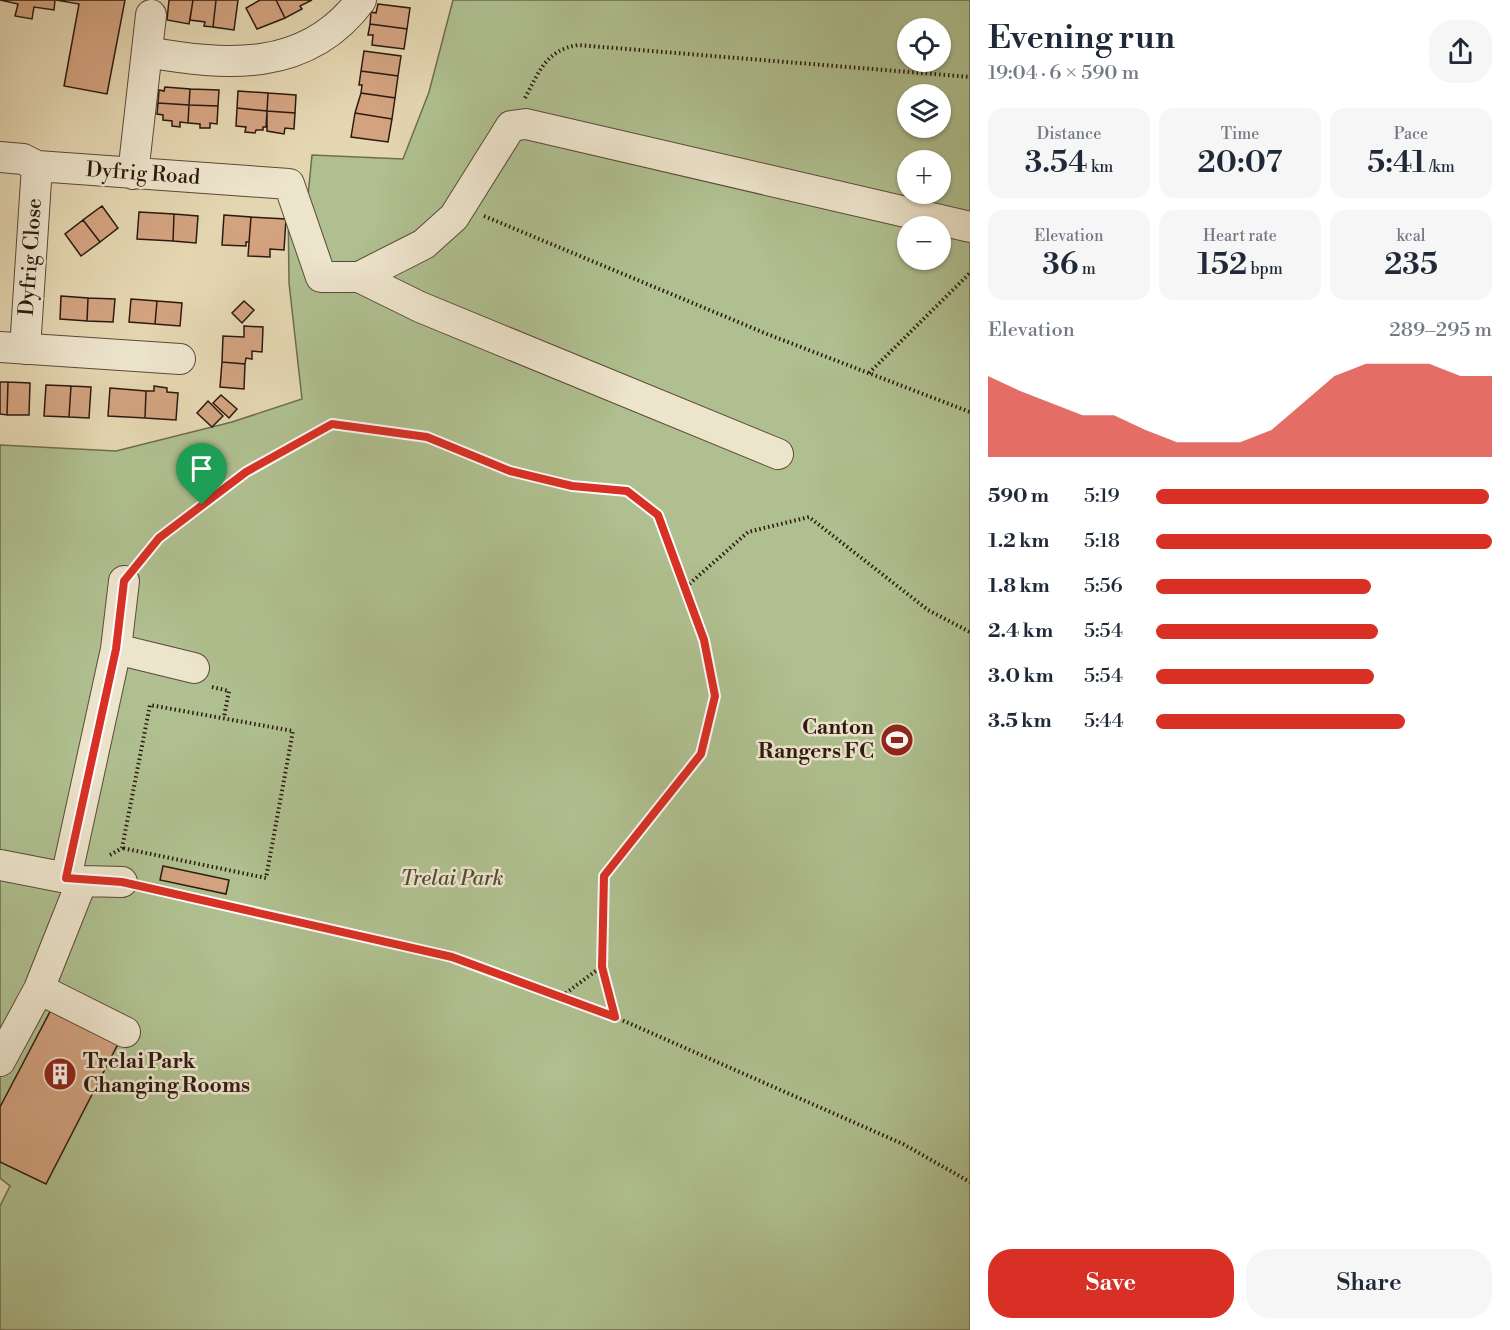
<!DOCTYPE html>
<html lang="en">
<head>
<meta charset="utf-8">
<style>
  body { margin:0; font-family:"Libre Bodoni",serif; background:#f6f6f7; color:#1f2937; height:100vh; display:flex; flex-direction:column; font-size:22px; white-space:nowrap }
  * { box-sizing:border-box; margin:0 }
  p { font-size:20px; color:#747a83 }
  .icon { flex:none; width:33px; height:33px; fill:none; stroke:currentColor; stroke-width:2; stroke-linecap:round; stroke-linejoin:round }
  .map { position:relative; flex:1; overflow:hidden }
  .panel { display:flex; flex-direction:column; background:#fff; width:540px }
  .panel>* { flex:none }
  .tools { position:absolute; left:897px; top:18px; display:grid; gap:12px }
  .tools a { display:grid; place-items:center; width:54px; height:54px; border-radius:50%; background:#fff; box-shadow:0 2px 4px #0004; font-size:30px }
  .pin { position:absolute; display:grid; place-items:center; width:51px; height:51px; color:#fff; margin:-62px -26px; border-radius:50% 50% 50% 0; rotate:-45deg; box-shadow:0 0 6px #0007 }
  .pin .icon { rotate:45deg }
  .round { display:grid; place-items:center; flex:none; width:63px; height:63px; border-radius:24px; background:#f6f6f7 }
  .summary { display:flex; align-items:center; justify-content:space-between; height:102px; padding:0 18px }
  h1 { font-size:33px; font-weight:600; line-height:45px }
  .metrics { display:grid; grid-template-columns:repeat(3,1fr); gap:9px; height:102px; padding:6px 18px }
  .metrics div { display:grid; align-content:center; border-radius:15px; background:#f6f6f7; text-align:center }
  .metrics b { font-size:30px; font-weight:600 }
  .metrics small { font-size:16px; font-weight:400 }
  .metrics p { font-size:16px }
  .chart { height:168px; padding:12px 18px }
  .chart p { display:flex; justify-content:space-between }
  .chart svg { width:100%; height:108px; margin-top:6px; fill:#d93025; opacity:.7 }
  .primary-button { display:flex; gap:12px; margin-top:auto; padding:12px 18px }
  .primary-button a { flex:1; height:69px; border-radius:24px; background:#d93025; color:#fff; font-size:24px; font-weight:600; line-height:69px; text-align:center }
  .primary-button a+a { background:#f6f6f7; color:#1f2937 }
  ul { padding:0 18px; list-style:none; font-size:20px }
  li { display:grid; grid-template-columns:96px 72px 1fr; align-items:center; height:45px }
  li i { height:15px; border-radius:8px; background:#d93025 }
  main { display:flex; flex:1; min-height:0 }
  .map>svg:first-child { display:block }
</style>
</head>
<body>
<main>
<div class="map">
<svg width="970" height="1330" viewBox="0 0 970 1330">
  <rect width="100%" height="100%" fill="#e4d6b1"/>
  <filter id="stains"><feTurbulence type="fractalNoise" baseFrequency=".00333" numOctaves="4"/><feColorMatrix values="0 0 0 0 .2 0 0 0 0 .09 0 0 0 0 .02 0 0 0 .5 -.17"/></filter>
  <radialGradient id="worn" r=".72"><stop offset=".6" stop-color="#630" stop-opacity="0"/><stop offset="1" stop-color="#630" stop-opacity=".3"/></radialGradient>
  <path fill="#afbf8f" stroke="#6e6c50" stroke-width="1.5" fill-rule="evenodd" d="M453,0H970V1330H0V1206L10,1186L0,1178V445L116,451L232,422L302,399L289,283L288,205L307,206L312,155L403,159L429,92ZM908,28H940V62H908ZM908,94H940V128H908ZM908,160H940V194H908ZM908,226H940V260H908Z"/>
  <path fill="#d3a380" stroke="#2d1a10" stroke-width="1.5" d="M0,0H55L54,10L34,7L32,19L15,16L18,4Z
    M56,0H125L107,94L64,86L79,4Z
    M169,0H193L189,24L167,20Z
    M193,0H216L213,27L204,26L205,22L190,20Z
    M216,0H238L234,30L213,27Z
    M260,0H276L285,18L257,29L246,8Z
    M276,0H312L300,6L302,9L285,18Z
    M378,4L410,8L407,29L370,24L371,12L376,13Z
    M370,24L407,29L404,49L372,45L373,35H368Z
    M364,51L401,56L398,76L361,71Z
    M361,71L398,76L395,98L361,93L362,85H359Z
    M165,87L190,89L189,105L158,103L159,90L164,91Z
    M190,89L219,90L218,106L189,105Z
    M238,91L268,93L267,111L237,108Z
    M268,93L296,95L295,113L267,111Z
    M361,93L395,98L392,119L355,113Z
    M158,103L189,105L188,123L180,122V127L172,126V121L163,120V115L157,114Z
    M189,105L218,106L217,124L210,123V128H200V124L188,123Z
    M237,108L267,111L266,127H263V130H256L255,133L245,132L246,127L236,126Z
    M267,111L295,113L294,129L285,128L284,134L267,131Z
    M355,113L392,119L388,142L351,137Z
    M102,206L118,228L100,242L83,220Z
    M139,212L174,214L173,241L137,239Z
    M174,214L198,216L196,243L173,241Z
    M224,215L251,217L249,242H246V246L222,245Z
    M251,217L286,219L284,250L270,249V257L248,256Z
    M83,220L100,242L81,256L65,234Z
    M61,296L88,298L87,321L60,319Z
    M88,298L115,299L113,322L87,321Z
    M131,299L157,301L155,324L129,322Z
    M157,301L182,303L180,326L155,324Z
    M244,301L254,310L242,323L232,313Z
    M244,326L263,327L262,352L252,351V359L246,358L245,364L222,362L223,336L244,337Z
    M222,362L245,364L244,389L220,387Z
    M0,382H8L7,415L0,414Z
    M8,382L30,383L29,415H7Z
    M46,385L71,386L69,417L44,416Z
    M71,386L91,387L89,418L69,417Z
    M154,386L167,388V392L178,393L176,420L145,418L146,391H154Z
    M110,388L146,391L145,418L108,416Z
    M221,395L237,409L229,418L213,403Z
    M208,401L223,416L212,427L197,413Z
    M163,866L229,880L226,894L160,880Z
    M53,1006L120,1040L46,1184L0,1162V1107Z"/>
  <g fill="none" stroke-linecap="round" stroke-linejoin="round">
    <defs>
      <path id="minor" d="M147,52C226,66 307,73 361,0
        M0,157L23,159L37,166L289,184L321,277H359L424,244L454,217L511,126L526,124L970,227
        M133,174L151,15
        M359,277L420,307L778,454
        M0,347L180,359
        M25,349L37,166
        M116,649L194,668
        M0,865L82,881L122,882
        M66,878L116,649L124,581
        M39,989L125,1032
        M0,1061L39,989L82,881"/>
    </defs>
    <use href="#minor" stroke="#5b4938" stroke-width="32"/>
    <path stroke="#2d1a10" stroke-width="4" stroke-dasharray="1.5 3" stroke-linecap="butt" d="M525,98C539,72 546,50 578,45L970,77
      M484,216L767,334L970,412
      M869,373L970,273
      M140,562L159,538L246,472L332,424L427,437L510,471L572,486L627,491L658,515L704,640L715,696L701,754L604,876L602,967L615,1017
      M686,587L748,532L809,517L928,610L970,632
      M212,687L229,691L224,717
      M110,855L122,848L150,705L293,731L266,878L122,848
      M147,888L452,957L615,1017L903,1144L970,1182
      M562,996L601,967"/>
    <use href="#minor" stroke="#ede4cc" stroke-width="30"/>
  </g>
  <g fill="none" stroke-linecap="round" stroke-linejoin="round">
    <defs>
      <path id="route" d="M332,424L427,437L510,471L572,486L627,491L658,515L704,640L715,696L701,754L604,876L602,967L615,1017L452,957L122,882L66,878L116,649L124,581L159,538L246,472Z"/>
    </defs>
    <use href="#route" stroke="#fff" stroke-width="12"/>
    <use href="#route" stroke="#d93025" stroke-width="8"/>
  </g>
  <defs>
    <symbol id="stadium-disc" viewBox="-11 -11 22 22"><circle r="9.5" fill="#8f2418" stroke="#ede4cc"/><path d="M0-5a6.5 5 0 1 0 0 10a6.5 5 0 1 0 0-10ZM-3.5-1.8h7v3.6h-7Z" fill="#fff"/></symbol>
    <symbol id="building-disc" viewBox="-11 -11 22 22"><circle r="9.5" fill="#8f2418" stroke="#ede4cc"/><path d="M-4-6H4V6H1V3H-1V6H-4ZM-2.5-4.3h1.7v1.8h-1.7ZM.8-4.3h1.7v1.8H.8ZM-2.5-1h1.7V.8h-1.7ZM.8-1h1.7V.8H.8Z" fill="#fff"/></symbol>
  </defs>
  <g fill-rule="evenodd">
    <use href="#stadium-disc" x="878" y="721" width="38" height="38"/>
    <use href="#building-disc" x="41" y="1055" width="38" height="38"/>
  </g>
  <g text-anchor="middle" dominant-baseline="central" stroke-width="5" stroke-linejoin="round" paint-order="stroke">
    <g font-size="21" fill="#2d1a10" stroke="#ede4cc">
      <text transform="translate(143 174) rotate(4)">Dyfrig Road</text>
      <text transform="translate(31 257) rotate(-86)">Dyfrig Close</text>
    </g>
    <g font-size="21" font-weight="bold" fill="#2d1a10" stroke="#ede4cc" text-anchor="end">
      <text x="874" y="728">Canton<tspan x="874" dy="24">Rangers FC</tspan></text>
      <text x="83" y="1062" text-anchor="start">Trelai Park<tspan x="83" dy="24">Changing Rooms</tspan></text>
    </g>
    <g font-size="21" font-style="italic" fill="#544c36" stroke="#ede4cc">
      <text x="452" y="879">Trelai Park</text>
    </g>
  </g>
  <rect width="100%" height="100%" filter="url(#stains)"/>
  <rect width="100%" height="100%" fill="url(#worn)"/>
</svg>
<div class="tools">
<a><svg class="icon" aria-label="locate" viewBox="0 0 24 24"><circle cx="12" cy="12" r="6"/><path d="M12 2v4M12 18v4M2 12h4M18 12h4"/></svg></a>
<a><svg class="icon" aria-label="layers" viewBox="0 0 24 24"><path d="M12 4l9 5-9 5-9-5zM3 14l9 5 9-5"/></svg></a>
<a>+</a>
<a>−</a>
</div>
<div class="pin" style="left:202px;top:505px;background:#1e9e55"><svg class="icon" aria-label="arrive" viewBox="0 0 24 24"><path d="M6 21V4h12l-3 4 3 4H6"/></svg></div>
</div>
<section class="panel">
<div class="summary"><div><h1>Evening run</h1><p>19:04 · 6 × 590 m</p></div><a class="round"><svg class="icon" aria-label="share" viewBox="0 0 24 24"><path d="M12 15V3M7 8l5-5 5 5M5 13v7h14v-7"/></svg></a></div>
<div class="metrics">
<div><p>Distance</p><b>3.54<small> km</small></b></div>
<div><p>Time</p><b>20:07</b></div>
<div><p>Pace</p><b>5:41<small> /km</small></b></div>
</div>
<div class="metrics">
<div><p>Elevation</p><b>36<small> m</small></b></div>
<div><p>Heart rate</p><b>152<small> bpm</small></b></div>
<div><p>kcal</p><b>235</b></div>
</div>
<div class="chart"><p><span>Elevation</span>289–295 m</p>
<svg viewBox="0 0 160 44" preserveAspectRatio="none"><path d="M0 44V11L10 17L20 22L30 27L40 27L50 33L60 38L70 38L80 38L90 33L100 22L110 11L120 6L130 6L140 6L150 11L160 11V44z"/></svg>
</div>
<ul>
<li><b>590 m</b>5:19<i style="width:99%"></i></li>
<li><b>1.2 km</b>5:18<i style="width:100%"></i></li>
<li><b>1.8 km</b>5:56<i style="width:64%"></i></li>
<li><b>2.4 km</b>5:54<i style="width:66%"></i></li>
<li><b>3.0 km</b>5:54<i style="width:65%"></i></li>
<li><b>3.5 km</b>5:44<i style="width:74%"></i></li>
</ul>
<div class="primary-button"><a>Save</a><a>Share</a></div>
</section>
</main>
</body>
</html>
